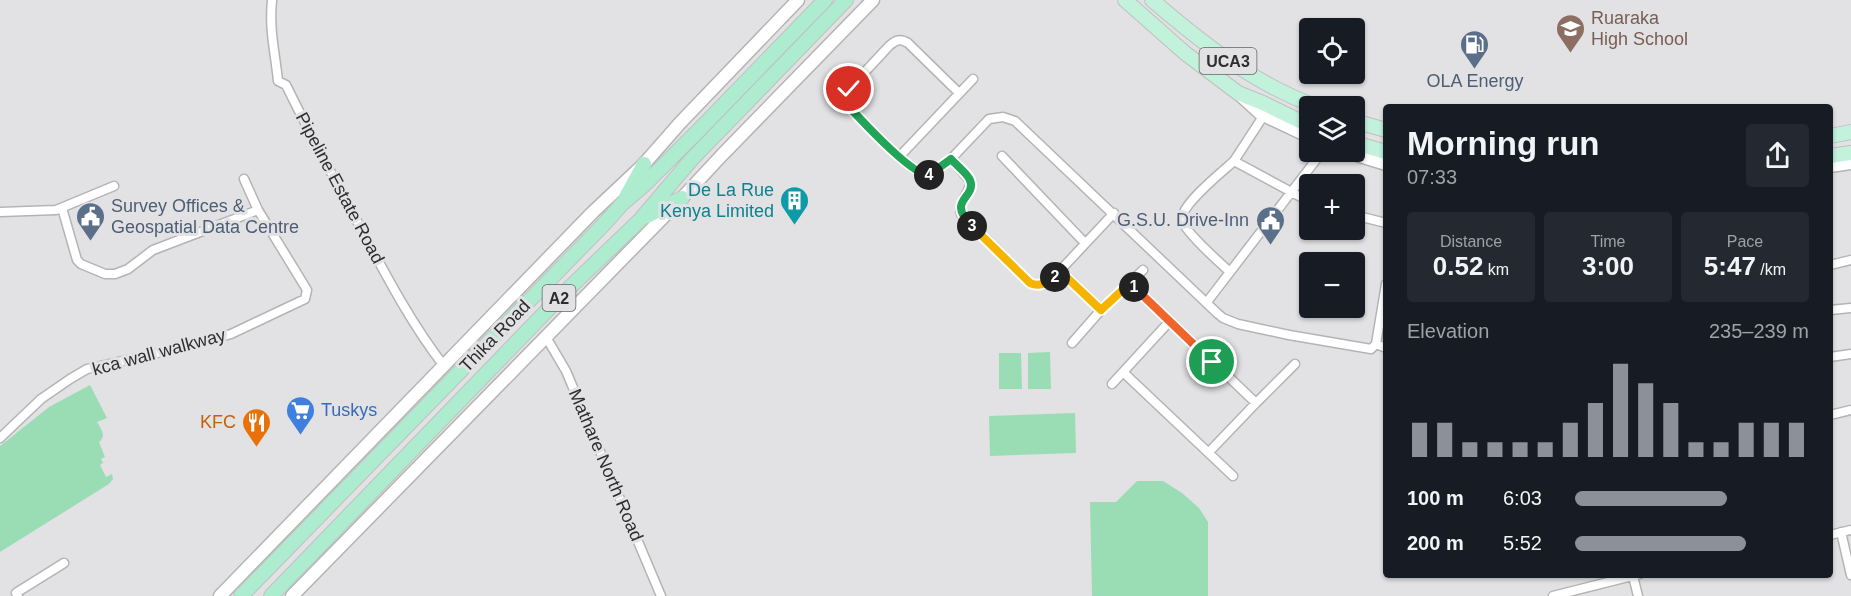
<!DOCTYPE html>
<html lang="en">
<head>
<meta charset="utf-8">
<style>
  body { margin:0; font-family:Helvetica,sans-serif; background:#242831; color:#f1f3f6; height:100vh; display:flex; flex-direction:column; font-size:22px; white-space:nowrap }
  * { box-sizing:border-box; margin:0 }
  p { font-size:20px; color:#9ea1a6 }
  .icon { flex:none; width:33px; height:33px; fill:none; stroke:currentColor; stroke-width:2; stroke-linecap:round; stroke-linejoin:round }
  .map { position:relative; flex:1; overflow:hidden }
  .panel { position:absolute; left:1383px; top:104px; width:450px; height:474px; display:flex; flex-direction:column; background:#171b24; border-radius:6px; box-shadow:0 2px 4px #0004 }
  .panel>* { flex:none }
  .fabs { position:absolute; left:1299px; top:18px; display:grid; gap:12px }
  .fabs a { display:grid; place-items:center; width:66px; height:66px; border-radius:6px; background:#171b24; box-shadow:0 2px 4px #0004; font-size:30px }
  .pin { position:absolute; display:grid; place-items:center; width:51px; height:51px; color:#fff; margin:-26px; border:3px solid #fff; border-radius:50%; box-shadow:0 2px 6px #0007 }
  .km { position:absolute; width:30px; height:30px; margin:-15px; border-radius:50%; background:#222; color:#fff; font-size:16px; line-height:30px; text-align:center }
  .round { display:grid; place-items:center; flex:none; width:63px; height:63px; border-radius:6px; background:#242831 }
  .overview { display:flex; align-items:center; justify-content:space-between; height:102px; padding:0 24px }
  h1 { font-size:33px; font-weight:600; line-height:45px }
  .metrics { display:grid; grid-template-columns:repeat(3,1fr); gap:9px; height:102px; padding:6px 24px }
  .metrics div { display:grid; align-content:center; border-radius:6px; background:#242831; text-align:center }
  .metrics b { font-size:26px; font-weight:600 }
  .metrics small { font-size:16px; font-weight:400 }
  .metrics p { font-size:16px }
  .chart { height:168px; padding:12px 24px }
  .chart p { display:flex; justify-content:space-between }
  .chart svg { width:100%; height:108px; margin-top:6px; stroke:#8c9099; stroke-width:6 }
  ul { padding:0 24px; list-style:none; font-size:20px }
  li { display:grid; grid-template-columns:96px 72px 1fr; align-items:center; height:45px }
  li i { height:15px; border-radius:8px; background:#8c9099 }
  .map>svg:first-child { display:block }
</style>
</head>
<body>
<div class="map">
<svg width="1851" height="596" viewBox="0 0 1851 596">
  <rect width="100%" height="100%" fill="#e2e2e4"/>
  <path fill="#9addb5" d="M1050,352L1051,389H1028V353Z
    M999,353H1021L1022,389H999Z
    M90,385L107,418L97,422C101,429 107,436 99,442L105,457L101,459L103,463L100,465L106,477L112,474L113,479L109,484L0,552V446L49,407Z
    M1075,413L1076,453L990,456L989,416Z
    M1137,481H1163L1182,493L1199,508L1208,522V596H1092L1090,502H1116Z"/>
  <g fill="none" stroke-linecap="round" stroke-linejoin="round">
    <defs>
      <path id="minor" d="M272,0C269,31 275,51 278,81L286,85C311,136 338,186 365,236C389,281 413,326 444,366
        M959,93L908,43C900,38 896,40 889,46L849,89L846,101L851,109C864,122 914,178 930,175L951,159L989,119L1003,117L1015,121L1217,313L1223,318L1238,324L1289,335L1371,349L1376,344L1386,284
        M1264,115L1234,161L1310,202
        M1002,156L1085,243
        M899,157L973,79
        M951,159L971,182C969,194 958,202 961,214L1030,283L1035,285L1045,284L1054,277L1114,213
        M62,208L77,260L81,264L105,274H115L128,269L153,250L258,210
        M0,212L56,210L114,186
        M1354,215L1386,223
        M1830,265L1851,260
        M1061,271L1101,310
        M1230,272C1220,263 1184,231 1182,220C1180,205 1222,172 1234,161
        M1130,283L1256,403L1209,452
        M1207,302L1322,152
        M1830,310L1851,308
        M546,337L566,371L661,596
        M1072,343L1101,310L1143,270
        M1376,344L1386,348
        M1830,357L1851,354
        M1123,372L1233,476
        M1112,384L1169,322
        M1256,403L1295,364
        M1830,415L1851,410
        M0,438L41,399L70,379L87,369L192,345L231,334L305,299L307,290L304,285L258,210L244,179
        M1841,532L1851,575
        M1830,535L1851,530
        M1633,576L1638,596
        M18,596L16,593L64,563
        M1553,596L1640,574"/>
      <path id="secondary" d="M1239,94L1261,114L1310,137
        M1347,152L1386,164
        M1830,166L1851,163
        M220,596L593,212L644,164L680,123L798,0
        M292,596L682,198L722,155L873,0"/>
      <path id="primary" d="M1125,0L1185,53L1238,93L1263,103L1310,126
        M1152,0C1202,43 1253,83 1315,106
        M1354,121L1386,130
        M1830,136L1851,132
        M1354,143L1386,152
        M1830,156L1851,153"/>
      <path id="trunk" d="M626,197L644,164
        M647,216L682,198
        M241,596L605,223L622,204L643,186L698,131L825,0
        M271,596L562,295L640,220L691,160L846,0"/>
    </defs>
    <use href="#minor" stroke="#b4b4b5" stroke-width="11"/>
    <use href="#secondary" stroke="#b4b4b5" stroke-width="15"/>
    <use href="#primary" stroke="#c0c0c0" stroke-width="16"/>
    <use href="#trunk" stroke="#c0c0c0" stroke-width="16"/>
    <use href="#minor" stroke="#fff" stroke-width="8"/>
    <use href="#secondary" stroke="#fff" stroke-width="12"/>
    <use href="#primary" stroke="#c2f1dc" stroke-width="14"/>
    <use href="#trunk" stroke="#aeecd0" stroke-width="14"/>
  </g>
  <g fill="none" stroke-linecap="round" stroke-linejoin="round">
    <defs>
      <path id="split-1" d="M1134,287L1212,362"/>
      <path id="split-2" d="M1055,277L1061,272L1101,310L1130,283L1134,287"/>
      <path id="split-3" d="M972,226L1030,283C1040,288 1047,282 1055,277"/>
      <path id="split-4" d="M929,175L951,159C956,165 967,173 970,180C977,199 945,199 972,226"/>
      <path id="split-5" d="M849,89L846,101L851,109C864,123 913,176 929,175"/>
    </defs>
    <use href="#split-1" stroke="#fff" stroke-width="12"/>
    <use href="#split-2" stroke="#fff" stroke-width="12"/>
    <use href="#split-3" stroke="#fff" stroke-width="12"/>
    <use href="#split-4" stroke="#fff" stroke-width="12"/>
    <use href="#split-5" stroke="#fff" stroke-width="12"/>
    <use href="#split-1" stroke="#f0652b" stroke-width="8"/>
    <use href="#split-2" stroke="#f5b400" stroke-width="8"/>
    <use href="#split-3" stroke="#f5b400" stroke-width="8"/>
    <use href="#split-4" stroke="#22a559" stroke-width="8"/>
    <use href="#split-5" stroke="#22a559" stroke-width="8"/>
  </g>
  <defs>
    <symbol id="school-pin" viewBox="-11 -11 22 30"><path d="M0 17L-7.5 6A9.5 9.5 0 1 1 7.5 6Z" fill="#8d6e63" stroke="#e2e2e4"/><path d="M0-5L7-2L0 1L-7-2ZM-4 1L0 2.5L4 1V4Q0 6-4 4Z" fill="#fff"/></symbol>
    <symbol id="fuel-pin" viewBox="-11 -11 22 30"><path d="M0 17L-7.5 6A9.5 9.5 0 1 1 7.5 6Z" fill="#5c6f8a" stroke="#e2e2e4"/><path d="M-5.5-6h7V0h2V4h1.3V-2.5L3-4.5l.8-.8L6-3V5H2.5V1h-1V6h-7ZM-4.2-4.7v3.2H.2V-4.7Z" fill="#fff"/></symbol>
    <symbol id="building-pin" viewBox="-11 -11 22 30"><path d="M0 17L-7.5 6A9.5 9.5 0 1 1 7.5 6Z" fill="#0f9aa8" stroke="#e2e2e4"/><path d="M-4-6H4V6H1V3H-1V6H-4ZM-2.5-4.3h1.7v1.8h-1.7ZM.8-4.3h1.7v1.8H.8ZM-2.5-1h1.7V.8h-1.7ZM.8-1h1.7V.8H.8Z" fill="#fff"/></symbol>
    <symbol id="civic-pin" viewBox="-11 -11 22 30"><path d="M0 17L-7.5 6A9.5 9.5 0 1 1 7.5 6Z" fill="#5c6f8a" stroke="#e2e2e4"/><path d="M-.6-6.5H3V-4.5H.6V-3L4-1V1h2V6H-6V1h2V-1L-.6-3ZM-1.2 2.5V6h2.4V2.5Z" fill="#fff"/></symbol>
    <symbol id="supermarket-pin" viewBox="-11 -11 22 30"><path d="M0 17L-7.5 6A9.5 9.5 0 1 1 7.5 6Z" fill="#3f7fe0" stroke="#e2e2e4"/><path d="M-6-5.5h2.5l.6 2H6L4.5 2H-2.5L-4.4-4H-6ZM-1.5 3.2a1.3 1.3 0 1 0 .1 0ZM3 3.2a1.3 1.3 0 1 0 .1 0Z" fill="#fff"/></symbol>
    <symbol id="restaurant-pin" viewBox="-11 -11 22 30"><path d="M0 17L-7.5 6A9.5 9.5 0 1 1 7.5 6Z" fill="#e8710a" stroke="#e2e2e4"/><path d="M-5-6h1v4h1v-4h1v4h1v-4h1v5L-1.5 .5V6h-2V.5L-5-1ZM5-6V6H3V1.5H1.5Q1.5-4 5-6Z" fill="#fff"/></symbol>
  </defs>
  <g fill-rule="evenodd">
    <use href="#school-pin" x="1554" y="12" width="33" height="45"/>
    <use href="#fuel-pin" x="1458" y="28" width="33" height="45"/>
    <use href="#building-pin" x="778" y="184" width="33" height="45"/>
    <use href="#civic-pin" x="74" y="200" width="33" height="45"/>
    <use href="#civic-pin" x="1254" y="204" width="33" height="45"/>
    <use href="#supermarket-pin" x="284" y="394" width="33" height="45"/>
    <use href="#restaurant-pin" x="240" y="406" width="33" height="45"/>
  </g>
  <g text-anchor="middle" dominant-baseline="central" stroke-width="6" stroke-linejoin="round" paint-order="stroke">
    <g fill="#e2e2e4" stroke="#646465" stroke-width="1.5">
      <rect x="1199.5" y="48" width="57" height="26" rx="4.5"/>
      <rect x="542.5" y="285" width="33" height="26" rx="4.5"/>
    </g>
    <g font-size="16" font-weight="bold" fill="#2e2e2e">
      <text x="1228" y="61">UCA3</text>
      <text x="559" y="298">A2</text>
    </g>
    <g font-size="18" fill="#785e54" stroke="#e2e2e4" text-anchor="start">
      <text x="1591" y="18">Ruaraka<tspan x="1591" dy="21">High School</tspan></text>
    </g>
    <g font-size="18" fill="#4e5e75" stroke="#e2e2e4">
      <text x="1475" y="81">OLA Energy</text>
      <text x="111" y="206" text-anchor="start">Survey Offices &amp;<tspan x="111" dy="21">Geospatial Data Centre</tspan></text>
      <text x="1249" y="220" text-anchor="end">G.S.U. Drive-Inn</text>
    </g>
    <g font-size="18" fill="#2e2e2e" stroke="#e2e2e4">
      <text transform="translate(340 188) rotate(62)">Pipeline Estate Road</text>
      <text transform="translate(495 336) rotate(-46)">Thika Road</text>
      <text transform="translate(159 352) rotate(-15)">kca wall walkway</text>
      <text transform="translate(606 465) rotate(67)">Mathare North Road</text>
    </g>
    <g font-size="18" fill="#0d838f" stroke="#e2e2e4" text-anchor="end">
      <text x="774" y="190">De La Rue<tspan x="774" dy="21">Kenya Limited</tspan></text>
    </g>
    <g font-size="18" fill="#366cbe" stroke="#e2e2e4" text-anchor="start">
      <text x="321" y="410">Tuskys</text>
    </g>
    <g font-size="18" fill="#c56008" stroke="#e2e2e4" text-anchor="end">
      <text x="236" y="422">KFC</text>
    </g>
  </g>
</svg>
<div class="fabs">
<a><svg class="icon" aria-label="locate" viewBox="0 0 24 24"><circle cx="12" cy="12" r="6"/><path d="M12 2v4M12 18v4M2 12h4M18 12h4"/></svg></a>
<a><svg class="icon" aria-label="layers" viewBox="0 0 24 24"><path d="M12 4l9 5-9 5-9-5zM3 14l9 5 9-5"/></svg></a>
<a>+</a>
<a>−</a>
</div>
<div class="pin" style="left:1212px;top:362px;background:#1e9e55"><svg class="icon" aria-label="arrive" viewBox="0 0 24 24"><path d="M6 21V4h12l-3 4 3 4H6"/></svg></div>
<div class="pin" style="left:849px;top:89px;background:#d93025"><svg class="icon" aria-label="check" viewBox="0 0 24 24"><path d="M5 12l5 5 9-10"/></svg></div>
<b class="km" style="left:1134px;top:287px">1</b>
<b class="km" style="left:1055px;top:277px">2</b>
<b class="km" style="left:972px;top:226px">3</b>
<b class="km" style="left:929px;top:175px">4</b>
<section class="panel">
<div class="overview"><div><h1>Morning run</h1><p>07:33</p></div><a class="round"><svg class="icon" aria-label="share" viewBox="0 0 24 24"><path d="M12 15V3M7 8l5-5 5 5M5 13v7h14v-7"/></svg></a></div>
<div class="metrics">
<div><p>Distance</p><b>0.52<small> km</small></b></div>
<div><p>Time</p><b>3:00</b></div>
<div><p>Pace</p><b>5:47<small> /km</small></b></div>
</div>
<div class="chart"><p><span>Elevation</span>235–239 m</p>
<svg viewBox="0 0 160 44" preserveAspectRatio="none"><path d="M5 44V30M15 44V30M25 44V38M35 44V38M45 44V38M55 44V38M65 44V30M75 44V22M85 44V6M95 44V14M105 44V22M115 44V38M125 44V38M135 44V30M145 44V30M155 44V30"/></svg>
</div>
<ul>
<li><b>100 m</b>6:03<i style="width:65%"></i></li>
<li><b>200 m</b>5:52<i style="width:73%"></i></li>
</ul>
</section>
</div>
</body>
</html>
